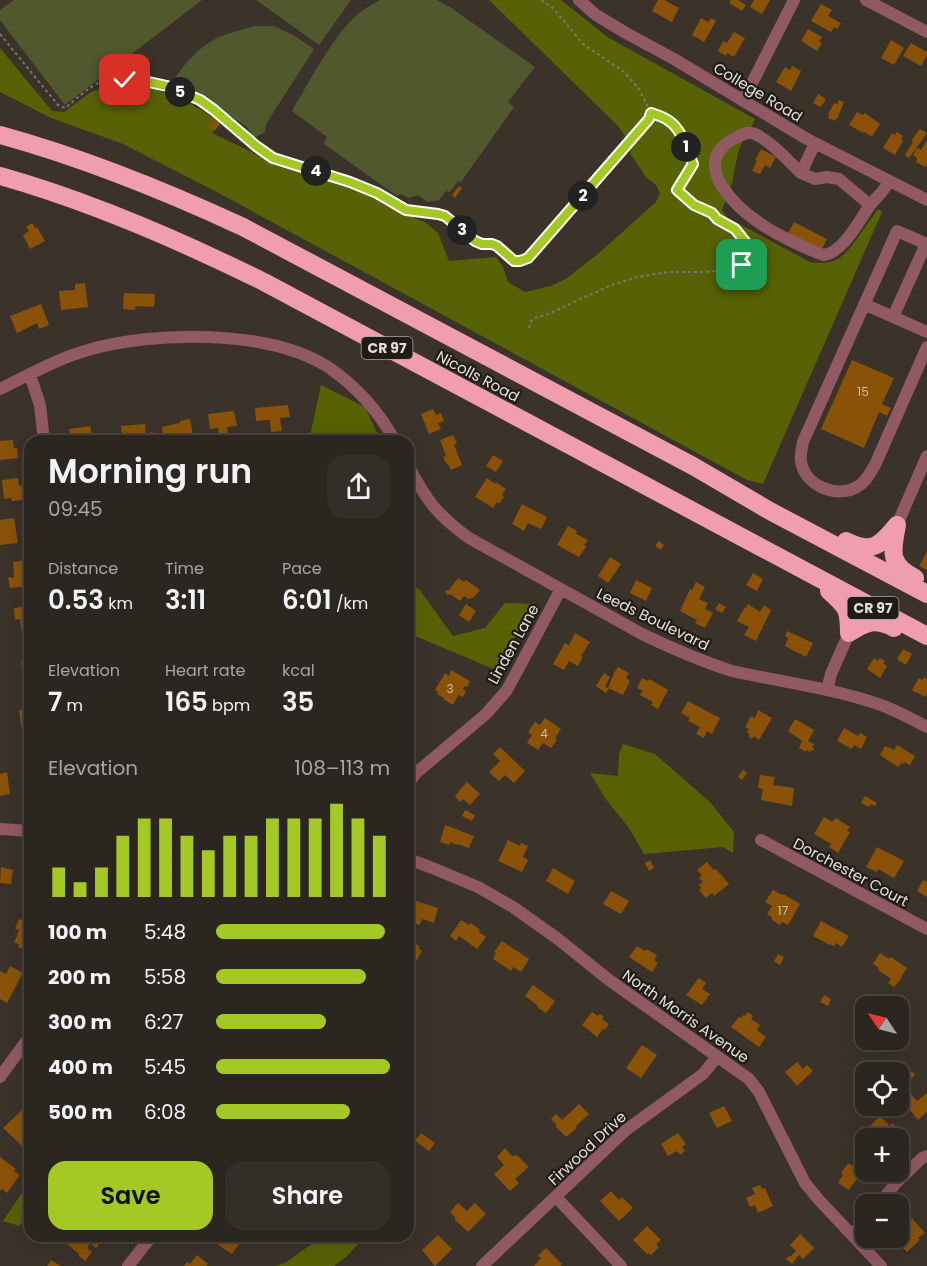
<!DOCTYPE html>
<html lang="en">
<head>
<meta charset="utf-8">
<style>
  body { margin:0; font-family:Poppins,sans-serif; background:#342e29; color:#f1f3f6; height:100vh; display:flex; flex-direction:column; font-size:22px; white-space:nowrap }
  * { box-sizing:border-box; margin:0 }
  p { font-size:20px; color:#a6a5a5 }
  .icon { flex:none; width:33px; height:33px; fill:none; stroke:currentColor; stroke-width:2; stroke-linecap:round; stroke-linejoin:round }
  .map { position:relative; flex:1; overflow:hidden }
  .details { position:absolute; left:24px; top:435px; width:390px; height:807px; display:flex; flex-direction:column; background:#2c2620; border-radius:18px; box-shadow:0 6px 24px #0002,0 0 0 2px #48433e }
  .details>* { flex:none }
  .needle { width:39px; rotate:305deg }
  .controls { position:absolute; left:855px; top:996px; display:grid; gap:12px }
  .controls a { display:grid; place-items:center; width:54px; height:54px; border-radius:12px; background:#2c2620; box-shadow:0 6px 24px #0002,0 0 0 2px #48433e; font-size:30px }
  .pin { position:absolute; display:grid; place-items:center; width:51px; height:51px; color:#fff; margin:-26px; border-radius:12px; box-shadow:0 3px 9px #0006 }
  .km { position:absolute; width:30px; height:30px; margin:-15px; border-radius:50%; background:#222; color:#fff; font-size:16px; line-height:30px; text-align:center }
  .round { display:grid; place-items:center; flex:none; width:63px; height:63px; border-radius:18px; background:#342e29 }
  .headline { display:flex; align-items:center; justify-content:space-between; height:102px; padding:0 24px }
  h1 { font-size:33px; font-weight:600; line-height:45px }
  .stats { display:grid; grid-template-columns:repeat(3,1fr); gap:9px; height:102px; padding:6px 24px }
  .stats div { display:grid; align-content:center }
  .stats b { font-size:26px; font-weight:600 }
  .stats small { font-size:16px; font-weight:400 }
  .stats p { font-size:16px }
  .chart { height:168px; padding:12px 24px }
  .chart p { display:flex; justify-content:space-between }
  .chart svg { width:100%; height:108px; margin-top:6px; stroke:#a4c824; stroke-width:6 }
  .button { display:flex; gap:12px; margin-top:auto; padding:12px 24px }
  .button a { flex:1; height:69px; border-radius:18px; background:#a4c824; color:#111; font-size:24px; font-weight:600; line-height:69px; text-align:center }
  .button a+a { background:#342e29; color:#f1f3f6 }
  ul { padding:0 24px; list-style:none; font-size:20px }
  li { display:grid; grid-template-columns:96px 72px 1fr; align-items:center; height:45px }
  li i { height:15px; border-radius:8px; background:#a4c824 }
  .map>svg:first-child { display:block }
</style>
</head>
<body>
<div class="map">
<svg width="927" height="1266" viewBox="0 0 927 1266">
  <rect width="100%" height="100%" fill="#3b322a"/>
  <path fill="#51582e" d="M14,0H202L65,105L0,20V10Z
    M256,0H351L319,45Z
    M380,0H437L450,7L535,67L508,102L514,107L461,182L458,181L450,192L446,191L439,200L427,202L418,195L409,198L401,194L397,196L324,144L327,137L292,111C309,82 334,34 359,13C365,8 373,4 380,0Z
    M254,26H274L295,36L314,49L266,124L265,132L256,137L252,136L247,127L175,78C185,63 200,46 217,38C228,33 242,30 254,26Z"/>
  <path fill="#576206" d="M489,0H561L609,38L755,119L749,133L742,142L738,153L732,183L722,210L728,218L810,262C836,266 844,257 858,237C865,228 871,218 878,209L882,212L763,484L747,480L215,191L123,144L51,118L0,92V48L52,111L64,112L91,92L116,83L152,88L186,101L221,122L212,133L262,157L271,164L368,194L388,207L425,222L438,233L449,261L496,257L503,267L508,282L525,292L551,286L567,278L599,253L656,202L660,193L656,185L646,177L630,153L631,145L618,126Z
    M321,385L365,407L381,441H309Z
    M408,584L419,589L453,636L485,628L505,603L535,604L496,670L408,633Z
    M623,744L655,754L710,802L734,832L733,853L723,847L644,854L629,828L605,798L590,773L618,776L619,754Z
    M30,1181V1213L19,1226L3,1221Z
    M323,1236H366L346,1257L334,1266H274L285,1263Z"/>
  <path fill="#895208" d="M658,0H664L679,8L672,22L652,11Z
    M731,0H738L746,5L742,11L729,3Z
    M754,0H770L762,14L750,7Z
    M821,4L832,10L828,16L841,23L837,29L834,27L831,32L811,21Z
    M701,18L708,22L711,18L716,21L704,42L692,35Z
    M808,29L822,37L819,42L822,43L817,51L801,41Z
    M734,32L745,38L734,57L727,53L726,56L718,51L723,41L727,43Z
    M891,40L904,48L894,65L881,58Z
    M911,43L927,52V56L921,66L903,56Z
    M792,66L801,71L791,91L776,82L785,67L790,70Z
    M818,94L826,99L821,107L813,103Z
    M839,100L844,102L837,119L836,118L835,121L828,118L829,115L828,114L834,103L837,104Z
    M857,112L863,115L865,113L880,124L872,137L864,132L863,133L849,125Z
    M215,119L220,124L214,131L209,127Z
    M920,129L927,133L909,158L905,155L913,142L911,141Z
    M897,132L903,136L901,139L903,141L895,155L883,148L892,133L895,135Z
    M927,140V164L925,167L916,162L917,158L913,155L917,148L921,150Z
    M761,149L776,157L770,168L765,165L760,174L752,171L757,161L755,160Z
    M459,186L462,188L455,198L452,195Z
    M794,222L827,239L820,253L787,235Z
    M32,223L36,229L37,227L45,241L30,249L23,235L29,231L26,227Z
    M85,283L88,307L61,310L59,291L75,290V284Z
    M124,293L155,294L154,307L136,306L135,310L123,309Z
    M41,304L49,325L39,329L37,323L17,333L10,316Z
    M852,360L894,378L882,404L891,408L887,416L879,412L864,448L821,429Z
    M288,405L290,417L280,418L282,431L271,432L270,420L256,421L255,408Z
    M433,409L436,415L441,413L444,421L438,423L441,429L429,434L421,414Z
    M234,411L237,426L227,427L228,433L219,434L218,428L210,429L208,414Z
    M190,419L194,440L164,441L162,427L180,423V421Z
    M145,424L146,439H135V441H122L121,426Z
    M90,426L92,435L88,436V441H73L72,438H71L69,429Z
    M153,432L154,441H150L149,433Z
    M453,435L457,443L454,445L462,465L451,470L448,464L447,465L443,457L446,456L440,440Z
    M13,440L14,448H17L18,458L0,460V441Z
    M493,455L503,461L496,472L486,466Z
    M18,478L19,486L24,485V490L22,491L23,500L12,501L11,498L4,499L2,480Z
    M487,478L495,484L496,482L506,489L502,495L504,497L499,504L497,502L493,508L475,497Z
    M522,504L547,517L541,529L528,523L524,531L512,524Z
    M14,518L18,543L0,545V520Z
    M568,526L577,531L576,534L588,540L584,545L586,547L579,557L557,545Z
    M659,541L664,545L661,550L655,546Z
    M927,552V570L919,566Z
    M610,557L621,564L608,583L598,576Z
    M26,560L29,586L10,588L8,577L14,578L13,562Z
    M753,573L763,579L757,591L746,585Z
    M458,578L464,582L466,580L480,590L474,597L469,599L464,596L460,601L450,594L448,595L446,593L445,591L449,590Z
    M636,580L652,588L646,601L630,593Z
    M696,582L705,587L699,599L708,603L705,609L713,613L705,628L695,623L697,620L680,611L690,589L692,590Z
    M719,603L726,607L722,613L715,609Z
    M466,604L476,611L469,622L459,615Z
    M748,604L760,612L764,605L771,610L756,641L744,635L749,627L737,621L745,607L746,608Z
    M30,606V633L22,634L20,619L15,620L14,608Z
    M787,631L813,643L806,657L785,646L788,638L785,636Z
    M575,633L590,642L581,656L583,657L578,666L569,661L564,670L553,664L565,643L569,645Z
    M903,649L912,654L906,665L897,659Z
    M30,654V676L27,677L26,670H22L21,661L25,660L24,655Z
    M874,658L878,661L879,658L885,661L883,663L887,666L880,678L867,669Z
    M618,667L629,673L626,678L630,681L623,695L608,688L614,673Z
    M451,670L470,681L467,687L465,686L463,689L466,691L463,697L458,695L453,705L443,699L444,698L437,694L438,692L435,690L445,673L449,676Z
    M604,673L610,677L605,686L609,689L606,693L596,686Z
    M924,677L927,679V693L925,697L912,690L919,678L922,680Z
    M642,678L648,681L649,679L668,690L658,709L651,705L653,702L640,695L643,691L637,688Z
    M688,701L720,718L712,734L707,731L704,738L696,734L700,727L688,721L690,718L681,713Z
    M30,709V730L22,731L19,710Z
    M758,710L772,718L759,740L754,736L752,739L748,736L750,734L747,732L749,729L745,727L751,716L755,718Z
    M545,718L561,729L555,738L557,740L551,748L543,743L538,750L527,743L532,735L528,732L535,722L540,725Z
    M795,719L814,730L808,741L814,744L812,747L814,749L813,751L811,750L810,752L806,750V752L799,748L802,741L788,731Z
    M844,728L858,736L860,733L867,737L861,749L854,745L852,749L837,741Z
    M897,745L915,756L910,765L904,762L903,764L901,763L898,767L880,755L885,746L894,750Z
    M500,747L525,771L514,783L505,775L499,781L489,772L500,761L493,754Z
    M743,770L747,773L742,780L738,777Z
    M7,772L10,794L0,796V774Z
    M760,775L775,777L773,785L794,788L792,806L761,800L763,789L758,788Z
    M467,782L480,794L470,805L463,799L460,802L455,796Z
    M865,796L877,803L875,806L871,804L869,807L861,803Z
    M465,810L475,815L472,821L462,816Z
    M824,817L832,822L836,818L850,827L847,831L850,832L838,853L829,847L831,844L814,834Z
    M445,825L474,836L469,848L458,844V845L450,842L449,845L440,842Z
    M508,840L520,846L521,843L528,846L523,857L528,860L522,872L498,861Z
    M877,847L904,861L894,878L878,869L877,872L866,867Z
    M650,860L654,868L649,871L645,863Z
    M707,862L714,870L716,869L729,884L714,896L712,893L706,898L699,890L701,888L699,885L703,882L699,878L702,875L697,870Z
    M1,867L13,870L11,884L0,883Z
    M553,868L575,881L568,894L546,881Z
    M923,880L927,882V897L917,891Z
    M773,890L782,895L783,894L800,904L788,925L782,922L780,925L771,919L772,917L767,914L772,906L765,902Z
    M611,891L629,901L621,914L603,904Z
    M416,901L438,908L434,923L422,919L420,925L410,922Z
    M19,919L30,923V951L18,947L19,944L14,943L19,930L15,929Z
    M461,920L469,925L471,923L480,930L479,932L486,937L477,949L459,936L456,941L450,936Z
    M821,921L849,936L842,947L836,943L834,946L830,944V945L813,936Z
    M408,937L420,947L418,948L422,951L413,967L408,963Z
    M502,941L529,959L521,972L513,967L511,971L493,959L496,953L494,952Z
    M637,946L645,951L646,949L657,955L654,960L658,963L652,972L629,957Z
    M880,953L889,959L891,957L907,968L901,977L902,978L894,987L888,983L891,979L878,970L879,968L873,964Z
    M778,954L784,957L780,965L774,961Z
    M10,966L23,973L7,1003L0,999V971L6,974Z
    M699,978L706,983L702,989L710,994L702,1005L686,995Z
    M533,985L555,1001L546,1013L537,1007L538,1006L525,996Z
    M824,995L831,999L828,1006L820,1002Z
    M592,1012L598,1016L600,1014L604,1017L602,1019L609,1024L605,1030L603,1029L597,1037L582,1025Z
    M748,1012L753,1016L751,1019L760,1025L757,1030L766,1037L759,1047L731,1027L739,1017L741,1018L743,1015L745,1016Z
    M642,1045L657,1055L641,1078L626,1068Z
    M797,1062L803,1069L807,1065L813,1071L797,1086L785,1072Z
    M909,1070L915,1074L912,1079L906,1075Z
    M909,1092L917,1101L927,1093V1112L918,1120L901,1099Z
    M579,1104L589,1114L576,1126L577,1128L566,1137L555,1126L557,1125L551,1119L556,1114L562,1120Z
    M724,1106L732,1121L717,1128L709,1113Z
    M23,1109L30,1115V1137L22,1146L3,1128Z
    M880,1116L890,1126L892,1123L902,1133L896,1138L894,1136L891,1138H872L877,1133L870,1126Z
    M421,1133L435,1143L429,1151L415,1141Z
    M678,1133L686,1144L682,1147L685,1151L680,1155L677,1151L668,1156L661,1144Z
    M505,1148L512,1156L517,1155L529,1167L515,1179L519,1183L510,1191L494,1174L504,1165L497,1157Z
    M0,1157L16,1169L14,1171L20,1175L7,1193L2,1189L0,1191Z
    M859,1157L866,1162V1170L863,1174L861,1173L849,1190L838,1183L843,1175L841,1173L848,1163L853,1166Z
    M760,1185L762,1189L765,1188L773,1206L758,1213L755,1205L750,1207L746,1198L755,1194L752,1188Z
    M611,1191L619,1200L622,1197L633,1208L619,1221L600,1201Z
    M458,1203L467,1211L475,1203L486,1214L468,1232L455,1220V1217L450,1212Z
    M912,1218L925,1233L918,1238L920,1240L907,1252L894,1238H898V1234L909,1225L907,1223Z
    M647,1226L661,1240L656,1244L659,1247L651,1255L649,1253L647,1254L633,1240Z
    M800,1234L814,1248L803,1259L799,1255L792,1264L786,1259L789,1256L790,1257L796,1251L790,1245Z
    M438,1235L452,1249L435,1266L422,1250Z
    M72,1236H99L103,1239L96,1248L90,1243L87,1248L92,1252L85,1261L79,1256V1254L66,1243Z
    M216,1236H238L234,1241L239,1244L232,1254L213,1241Z
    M546,1248L562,1264L560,1266H534L541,1258L538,1256Z
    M197,1255L208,1264L206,1266H184L187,1262L190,1264Z
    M51,1260L61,1266H47Z"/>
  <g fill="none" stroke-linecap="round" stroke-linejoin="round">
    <path stroke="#7c746d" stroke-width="2" stroke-dasharray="3 3" stroke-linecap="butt" d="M0,34L58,105L65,108C77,99 89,86 103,81C108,80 113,80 117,80C148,79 181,88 207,105L273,158L350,182L377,193L406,210L438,214L445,216L475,241L482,244H491L497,246L514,261H520L528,258L536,249L649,119L651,113
      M529,328L531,321L537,317L546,315L609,286L637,277L669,272H702L736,270L743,265L745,258L747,244L735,229L717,219L712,213L694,205L677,190L693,164L686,149L685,142L671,121L651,113L639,89L624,72L583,44L554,9L541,0"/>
    <path stroke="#915964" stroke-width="12" d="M579,0L596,15L626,33L674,59L807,139L927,200
      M866,0L927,32
      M743,101L794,0
      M815,143L801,173L815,179L827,177L839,179L870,205L881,193L890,181
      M801,173C787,160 772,142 755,134C747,130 737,137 730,141C691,166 737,208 761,224C777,235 805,248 823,255C843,253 859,221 870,205
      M927,244L897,231L803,442C802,448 800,455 801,461C804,485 836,499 857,487C866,482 870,473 875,465L927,347
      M864,304L927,332
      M893,317L926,244
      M30,375L40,405L44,441
      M0,389C28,375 57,359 88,350C153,331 269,329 328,367C356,386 379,412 395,441
      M408,465C426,500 437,515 469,538L642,634C671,648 701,661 732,671C781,682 833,688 881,705C897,711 912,719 927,727
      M897,525L927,456
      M827,690L831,674L849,633
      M408,784L416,773L486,714L507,690L561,589
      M0,829L30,831
      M761,840L927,929
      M408,859L430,867L478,887L513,907L558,939L609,980L749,1079L759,1092L805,1183L819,1200L881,1266
      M0,1077L30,1036
      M556,1197L621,1266
      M879,1204L896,1183L922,1158L927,1156
      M852,1234L866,1221
      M128,1266L152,1236
      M482,1266L626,1130L703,1074L717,1057"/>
    <path stroke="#f09dad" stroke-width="18" d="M0,135C84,158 165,191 243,227L693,466L770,511L927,594
      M0,176C92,202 179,240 264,282L927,636
      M897,525C892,552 888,564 915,578
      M846,541C872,554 880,546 897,525
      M829,591C847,607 849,609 849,633
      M849,633C866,622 875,618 894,628"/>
  </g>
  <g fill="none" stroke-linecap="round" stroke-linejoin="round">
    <defs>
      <path id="route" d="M125,80L144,81L167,86L200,100L214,110L256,146L273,158L350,182L377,193L406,210L438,214L445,216L475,241L482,244H492L497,246L514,261H520L528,258L536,249L649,119L651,113C657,115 664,117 669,121C682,129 687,151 693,164L677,190L694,205L712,213L717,219L735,229L747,244L746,258L742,265"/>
    </defs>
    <use href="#route" stroke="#fff" stroke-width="12"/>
    <use href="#route" stroke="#a4c824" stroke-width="8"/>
  </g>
  <g text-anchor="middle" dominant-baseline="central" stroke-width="4.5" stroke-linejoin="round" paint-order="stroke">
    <g font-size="12" fill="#cfbca6">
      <text x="863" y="391">15</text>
      <text x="450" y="688">3</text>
      <text x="544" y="733">4</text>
      <text x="783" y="910">17</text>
    </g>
    <g fill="#1f1b17" stroke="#aaa5a0" stroke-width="1.5">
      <rect x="361.5" y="337" width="51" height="22" rx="4.5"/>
      <rect x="847.5" y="597" width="51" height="22" rx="4.5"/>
    </g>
    <g font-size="14" font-weight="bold" fill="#e6e0db">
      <text x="387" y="348">CR 97</text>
      <text x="873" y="608">CR 97</text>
    </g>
    <g font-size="15" fill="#e6e0db" stroke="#1f1b17">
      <text transform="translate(758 92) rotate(31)">College Road</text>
      <text transform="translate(478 376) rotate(28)">Nicolls Road</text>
      <text transform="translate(653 619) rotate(26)">Leeds Boulevard</text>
      <text transform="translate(513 644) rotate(-61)">Linden Lane</text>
      <text transform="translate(851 872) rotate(28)">Dorchester Court</text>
      <text transform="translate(686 1016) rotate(35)">North Morris Avenue</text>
      <text transform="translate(587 1148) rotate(-43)">Firwood Drive</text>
    </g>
  </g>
</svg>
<div class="controls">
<a><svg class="needle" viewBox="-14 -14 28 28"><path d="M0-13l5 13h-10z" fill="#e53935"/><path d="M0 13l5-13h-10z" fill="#a6a5a5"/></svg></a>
<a><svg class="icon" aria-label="locate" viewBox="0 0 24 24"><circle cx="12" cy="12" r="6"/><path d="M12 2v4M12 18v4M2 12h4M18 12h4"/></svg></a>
<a>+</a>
<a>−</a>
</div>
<div class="pin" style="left:742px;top:265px;background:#1e9e55"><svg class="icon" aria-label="arrive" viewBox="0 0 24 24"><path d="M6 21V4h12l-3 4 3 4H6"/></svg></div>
<div class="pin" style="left:125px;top:80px;background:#d93025"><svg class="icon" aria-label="check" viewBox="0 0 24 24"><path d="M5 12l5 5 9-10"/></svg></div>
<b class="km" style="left:686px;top:147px">1</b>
<b class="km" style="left:583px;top:196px">2</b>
<b class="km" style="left:462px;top:230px">3</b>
<b class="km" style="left:316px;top:171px">4</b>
<b class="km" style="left:180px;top:92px">5</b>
<section class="details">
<div class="headline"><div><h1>Morning run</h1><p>09:45</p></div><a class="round"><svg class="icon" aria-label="share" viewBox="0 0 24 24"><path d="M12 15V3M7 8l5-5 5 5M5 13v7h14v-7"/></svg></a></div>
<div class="stats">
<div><p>Distance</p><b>0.53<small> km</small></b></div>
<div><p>Time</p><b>3:11</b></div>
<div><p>Pace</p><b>6:01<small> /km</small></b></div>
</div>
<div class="stats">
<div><p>Elevation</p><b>7<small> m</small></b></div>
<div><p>Heart rate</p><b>165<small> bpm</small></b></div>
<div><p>kcal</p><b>35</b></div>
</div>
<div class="chart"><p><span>Elevation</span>108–113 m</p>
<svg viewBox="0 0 160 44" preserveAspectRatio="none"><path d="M5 44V32M15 44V38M25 44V32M35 44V19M45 44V12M55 44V12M65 44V19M75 44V25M85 44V19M95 44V19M105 44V12M115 44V12M125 44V12M135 44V6M145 44V12M155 44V19"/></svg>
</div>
<ul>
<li><b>100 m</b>5:48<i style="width:97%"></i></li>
<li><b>200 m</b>5:58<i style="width:86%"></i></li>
<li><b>300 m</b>6:27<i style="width:63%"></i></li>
<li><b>400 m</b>5:45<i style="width:100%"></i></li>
<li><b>500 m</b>6:08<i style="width:77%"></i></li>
</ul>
<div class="button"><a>Save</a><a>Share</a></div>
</section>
</div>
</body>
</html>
